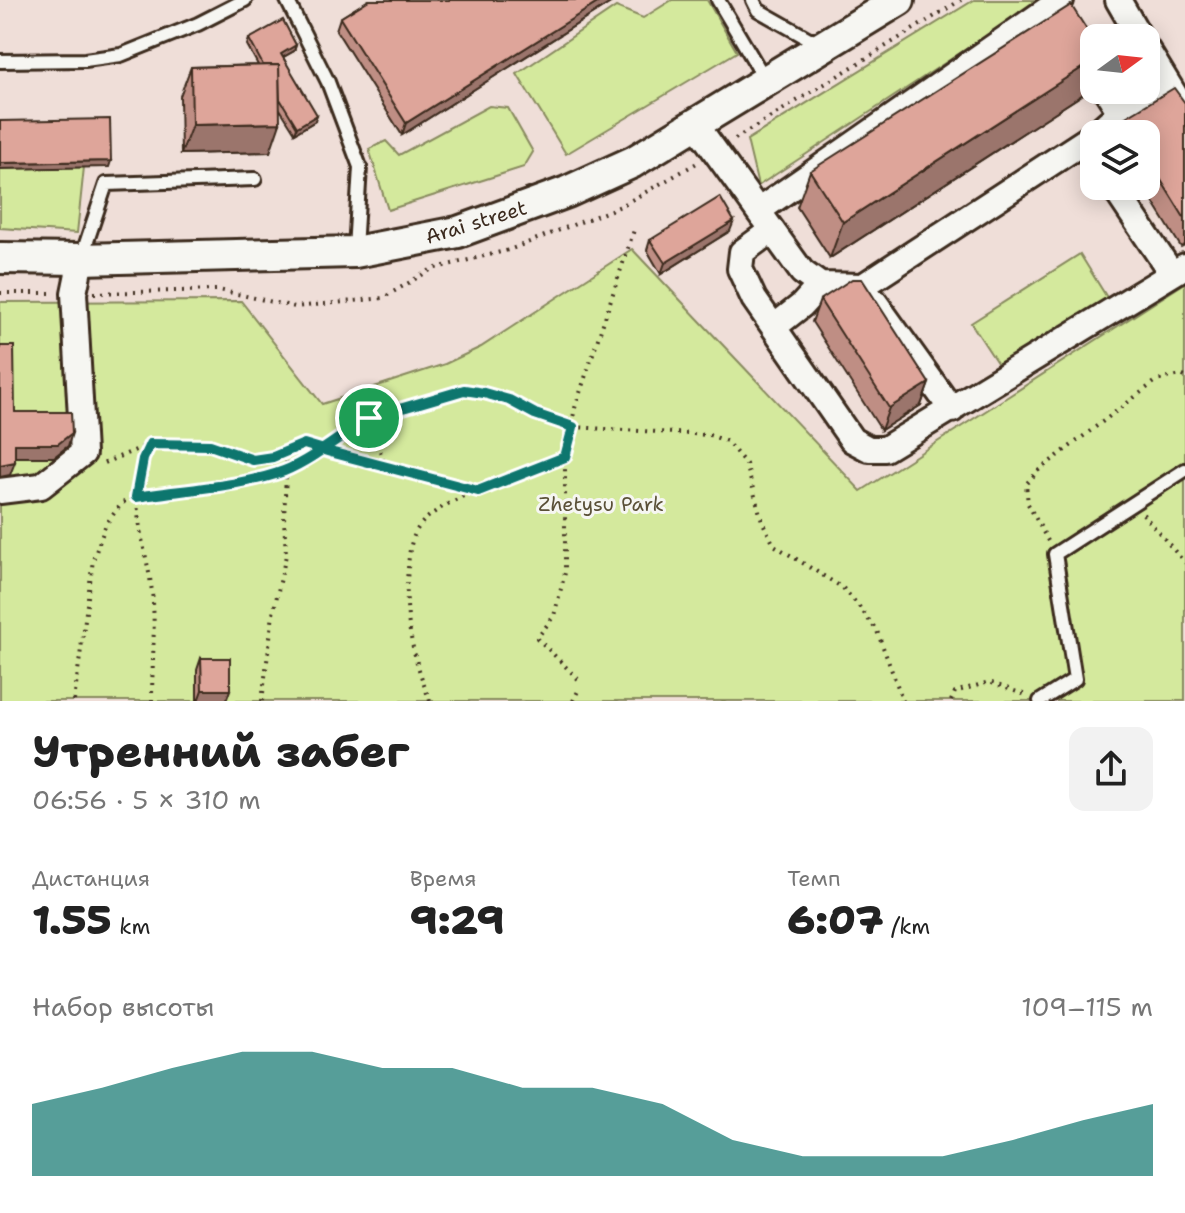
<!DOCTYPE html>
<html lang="ru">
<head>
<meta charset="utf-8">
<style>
  body { margin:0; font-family:"Shantell Sans",sans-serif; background:#f2f2f2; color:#222; height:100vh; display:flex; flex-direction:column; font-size:30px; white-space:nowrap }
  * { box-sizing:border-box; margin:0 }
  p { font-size:26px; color:#767676 }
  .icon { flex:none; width:44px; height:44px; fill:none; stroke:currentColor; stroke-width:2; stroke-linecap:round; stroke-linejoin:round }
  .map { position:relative; height:701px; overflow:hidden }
  .sheet { display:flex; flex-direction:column; background:#fff; flex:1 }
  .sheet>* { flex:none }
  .needle { width:52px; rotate:75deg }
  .controls { position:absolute; left:1080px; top:24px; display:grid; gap:16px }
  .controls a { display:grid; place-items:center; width:80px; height:80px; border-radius:16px; background:#fff; box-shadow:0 4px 20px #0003; font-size:40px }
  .pin { position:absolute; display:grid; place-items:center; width:68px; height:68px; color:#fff; margin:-34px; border:4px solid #fff; border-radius:50%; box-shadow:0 2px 8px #0007 }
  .round { display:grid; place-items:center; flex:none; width:84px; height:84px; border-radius:16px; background:#f2f2f2 }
  .head { display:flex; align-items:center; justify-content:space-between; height:136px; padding:0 32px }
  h1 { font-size:44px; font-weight:800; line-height:60px }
  .metrics { display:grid; grid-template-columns:repeat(3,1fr); gap:12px; height:136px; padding:8px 32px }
  .metrics div { display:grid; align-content:center }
  .metrics b { font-size:40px; font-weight:800 }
  .metrics small { font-size:22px; font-weight:400 }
  .metrics p { font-size:22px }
  .chart { height:224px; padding:16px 32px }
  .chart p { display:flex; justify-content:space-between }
  .chart svg { width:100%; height:144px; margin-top:8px; fill:#0f766e; opacity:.7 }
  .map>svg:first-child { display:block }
</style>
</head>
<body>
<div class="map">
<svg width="1185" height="701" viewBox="0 0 1185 701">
  <rect width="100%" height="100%" fill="#efded8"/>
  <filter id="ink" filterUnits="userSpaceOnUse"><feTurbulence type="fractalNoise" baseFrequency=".0125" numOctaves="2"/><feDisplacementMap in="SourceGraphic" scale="16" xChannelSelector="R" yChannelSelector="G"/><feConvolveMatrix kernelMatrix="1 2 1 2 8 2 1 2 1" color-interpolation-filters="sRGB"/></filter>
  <g filter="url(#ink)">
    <path fill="#d4e99d" stroke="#888a5e" stroke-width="2" d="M672,0H707L737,52L566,154L517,74L616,7L643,18Z
      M974,0H1034L1036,3L758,186L747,140Z
      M489,106L508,108L533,152L524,167L388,210L369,149L386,141L399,155Z
      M84,167L77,233L0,228V169Z
      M632,249L861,491L1185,283V701H0V302L241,301L322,404L445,364L481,347Z
      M1080,254L1111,304L1003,372L971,323Z"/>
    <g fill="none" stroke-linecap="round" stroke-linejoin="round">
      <defs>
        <path id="service" d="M287,0L328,82L360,167L355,249
          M718,0L766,81
          M753,0L758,10L820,45
          M0,61L85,60L121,55L198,24L245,0
          M81,259L106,184L255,179
          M1040,701L1075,679L1055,554L1185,470"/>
        <path id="minor" d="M1118,0L1140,38
          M1146,48L1185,112
          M1120,112L1163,77
          M697,126L802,272L820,285L863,286L1094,135
          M1095,134L1120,112L1106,90
          M1113,186L1172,274L1185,266
          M758,211L1061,0
          M772,230L742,252L740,269L754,299L852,440L869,449H885L1172,274
          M874,301L952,410
          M774,327L802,305L820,285
          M0,491L41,486L83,453L74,293L81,259"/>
        <path id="tertiary" d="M0,258L81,259L355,252L458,232L567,192L633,162L899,0"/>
      </defs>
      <use href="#service" stroke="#3b2a1e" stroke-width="18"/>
      <use href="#minor" stroke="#3b2a1e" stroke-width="30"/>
      <use href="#tertiary" stroke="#3b2a1e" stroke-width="36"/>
      <path stroke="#3b2a1e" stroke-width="4" stroke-dasharray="2 6" stroke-linecap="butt" d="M735,139L961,0
        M0,293H53
        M94,293L219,290L295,307L383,298L432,269L509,250L621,206L697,163
        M366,389L369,418L385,466
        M149,446C122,501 149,547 153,602C155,635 152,669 152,701
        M104,463L150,444L210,445L253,460L273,457L304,444L478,491
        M1143,514L1185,563
        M1048,541L1028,504L1026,484L1039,470L1156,381L1181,375L1185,377
        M578,679L537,638L554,616L565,573V457L575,408L634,230
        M74,701L93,560L106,524L122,503L136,497L264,477L287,470L369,418L464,390L484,393L509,400L535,414L573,427L709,435L726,441L746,464L762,521L774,545L843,588L858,605L877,631L903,701
        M262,701L273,614L286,555L284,520L287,451
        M430,701C413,657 403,617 408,569C409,551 411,532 426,519C452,495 530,469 565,457
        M573,701L580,687
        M951,701L955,692L989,682L1026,695"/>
      <use href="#service" stroke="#f6f6f2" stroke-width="12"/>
      <use href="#minor" stroke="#f6f6f2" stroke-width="24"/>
      <use href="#tertiary" stroke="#f6f6f2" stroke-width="30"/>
    </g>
    <path fill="#bf8e84" stroke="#3b2a1e" stroke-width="2" d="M369,0H615L402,135L336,30L340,18Z
      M249,39L296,45L294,51L283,57L315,121L295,133L280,109L270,152L181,154L180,96L191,67L258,65L247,45Z
      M1091,89L830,258L797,207L810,171Z
      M1185,103V245L1181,247L1143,186H1146V134H1111L1114,124Z
      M730,231L661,274L647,250L650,240Z
      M820,300L929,383L921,405L881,430L812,322Z
      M201,658L226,701H197V670Z"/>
    <path fill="#9b746c" stroke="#3b2a1e" stroke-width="2" d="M602,0H615L402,135L406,123Z
      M296,45L294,51L278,60L281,54Z
      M1094,60V82L1091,89L830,258L843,222Z
      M317,115L315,121L295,133L297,127Z
      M280,123L270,152L181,154L192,125Z
      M111,161L109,167L0,169V163Z
      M734,221L730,231L661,274L665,263Z
      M929,383L921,405L881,430L889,408Z
      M72,433L68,446L54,457H10L15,444Z
      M15,462L10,475L0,477V465Z
      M202,690H230L226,701H198Z"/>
    <path fill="#dea59a" stroke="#3b2a1e" stroke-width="2" d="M369,0H602L406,123L340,18Z
      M1071,5L1094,41V60L843,222L810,171Z
      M283,20L296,45L281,54L317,115L297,127L280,99L279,65H263L249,39Z
      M279,65L280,123L192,125L191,67Z
      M1174,88L1185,103V219L1146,156V134H1120L1114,124Z
      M110,119L111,161L0,163V121Z
      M720,197L734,221L665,263L650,240Z
      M852,279H862L929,383L889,408L820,300Z
      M0,346H14L15,412H71L72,433L58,444H15V462L0,465Z
      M201,658H230V690H202Z"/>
  </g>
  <g fill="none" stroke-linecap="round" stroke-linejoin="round" filter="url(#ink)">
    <defs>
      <path id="route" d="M369,418C343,434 312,460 284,471C244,486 180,490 136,497L143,459L150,444L210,445L253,460L273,457L304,444L334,453L478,491L565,457L573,427L535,414L509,400L484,393L464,390L369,418"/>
    </defs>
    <use href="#route" stroke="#fff" stroke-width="16"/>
    <use href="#route" stroke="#0f766e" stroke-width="10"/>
  </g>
  <g text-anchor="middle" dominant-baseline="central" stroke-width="6" stroke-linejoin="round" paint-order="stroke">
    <g font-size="20" fill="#3b2a1e" stroke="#f6f6f2">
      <text transform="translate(476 222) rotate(-17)">Arai street</text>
    </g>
    <g font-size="20" fill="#5a5037" stroke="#f6f6f2">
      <text x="601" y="504">Zhetysu Park</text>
    </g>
  </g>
</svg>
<div class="controls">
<a><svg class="needle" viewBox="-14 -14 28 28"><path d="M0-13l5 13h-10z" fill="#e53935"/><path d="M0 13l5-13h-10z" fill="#767676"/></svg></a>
<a><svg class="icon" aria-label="layers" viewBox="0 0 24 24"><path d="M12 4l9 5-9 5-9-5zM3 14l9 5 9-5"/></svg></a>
</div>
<div class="pin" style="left:369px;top:418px;background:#1e9e55"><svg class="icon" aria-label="arrive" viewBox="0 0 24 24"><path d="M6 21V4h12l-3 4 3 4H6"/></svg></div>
</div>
<section class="sheet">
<div class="head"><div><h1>Утренний забег</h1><p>06:56 · 5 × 310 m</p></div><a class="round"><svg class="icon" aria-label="share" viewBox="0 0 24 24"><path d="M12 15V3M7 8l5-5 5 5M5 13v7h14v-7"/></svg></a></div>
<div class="metrics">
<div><p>Дистанция</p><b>1.55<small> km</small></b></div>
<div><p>Время</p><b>9:29</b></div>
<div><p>Темп</p><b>6:07<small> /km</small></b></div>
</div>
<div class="chart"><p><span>Набор высоты</span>109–115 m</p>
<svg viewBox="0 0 160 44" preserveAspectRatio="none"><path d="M0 44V22L10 17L20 11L30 6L40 6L50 11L60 11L70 17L80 17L90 22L100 33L110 38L120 38L130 38L140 33L150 27L160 22V44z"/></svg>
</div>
</section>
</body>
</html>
